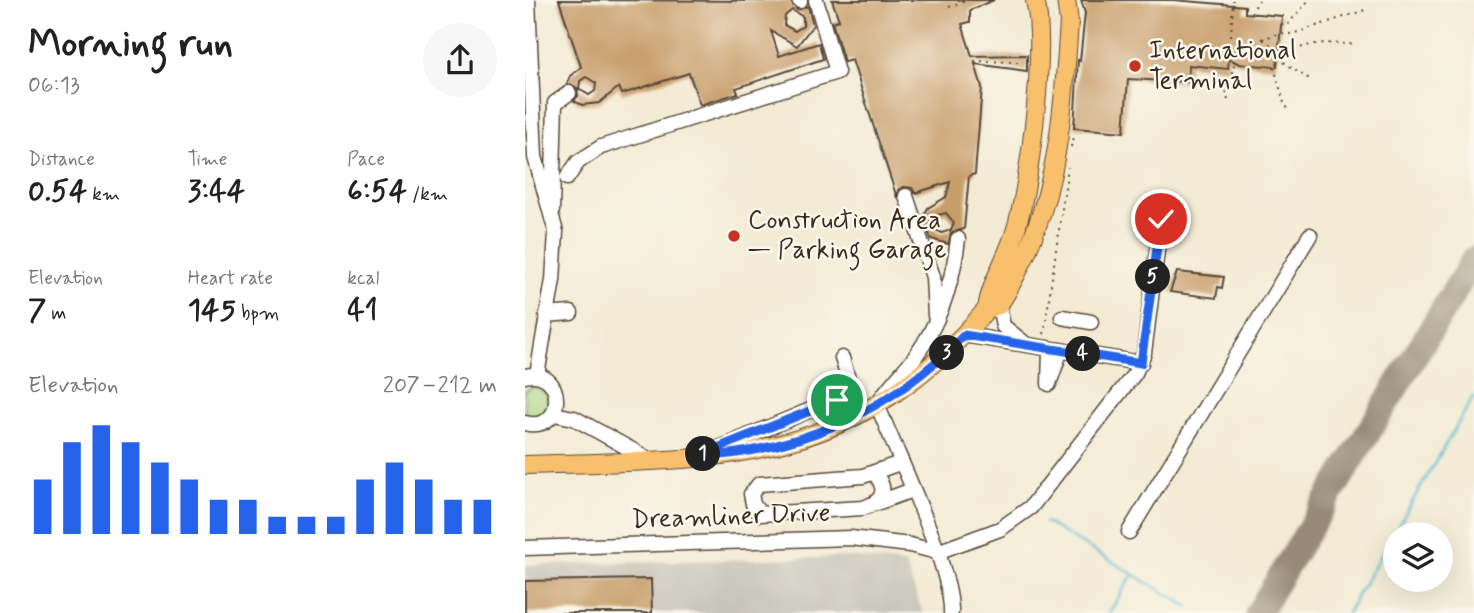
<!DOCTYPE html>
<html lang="en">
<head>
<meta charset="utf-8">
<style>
  body { margin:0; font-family:Mynerve,sans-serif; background:#f6f6f6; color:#222; height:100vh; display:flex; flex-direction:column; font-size:26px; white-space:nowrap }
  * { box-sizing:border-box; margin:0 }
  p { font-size:23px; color:#767676 }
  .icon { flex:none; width:38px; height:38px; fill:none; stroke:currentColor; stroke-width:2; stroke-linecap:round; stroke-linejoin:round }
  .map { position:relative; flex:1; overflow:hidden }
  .side { display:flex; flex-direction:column; background:#fff; width:525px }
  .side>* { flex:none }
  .controls { position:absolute; left:858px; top:522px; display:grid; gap:14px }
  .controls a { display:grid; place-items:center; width:70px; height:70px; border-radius:50%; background:#fff; box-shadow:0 7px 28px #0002; font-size:35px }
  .pin { position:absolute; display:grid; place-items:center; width:60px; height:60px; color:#fff; margin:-30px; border:4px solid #fff; border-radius:50%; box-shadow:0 2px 7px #0007 }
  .km { position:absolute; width:35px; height:35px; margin:-18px; border-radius:50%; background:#222; color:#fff; font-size:19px; line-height:35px; text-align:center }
  .round { display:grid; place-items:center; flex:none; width:74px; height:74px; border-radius:37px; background:#f6f6f6 }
  .overview { display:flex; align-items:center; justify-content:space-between; height:119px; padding:0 28px }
  h1 { font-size:38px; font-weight:800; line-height:52px }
  .metrics { display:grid; grid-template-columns:repeat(3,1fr); gap:10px; height:119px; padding:7px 28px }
  .metrics div { display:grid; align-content:center }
  .metrics b { font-size:30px; font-weight:800 }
  .metrics small { font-size:19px; font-weight:400 }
  .metrics p { font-size:19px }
  .chart { height:196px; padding:14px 28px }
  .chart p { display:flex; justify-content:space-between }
  .chart svg { width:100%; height:126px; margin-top:7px; stroke:#2563eb; stroke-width:6 }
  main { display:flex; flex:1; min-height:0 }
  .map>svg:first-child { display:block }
</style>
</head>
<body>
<main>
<section class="side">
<div class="overview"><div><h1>Morning run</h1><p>06:13</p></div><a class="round"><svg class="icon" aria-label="share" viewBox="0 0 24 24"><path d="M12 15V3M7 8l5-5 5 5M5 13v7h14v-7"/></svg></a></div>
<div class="metrics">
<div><p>Distance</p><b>0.54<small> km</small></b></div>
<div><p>Time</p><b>3:44</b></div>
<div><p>Pace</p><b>6:54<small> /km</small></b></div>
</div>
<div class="metrics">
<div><p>Elevation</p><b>7<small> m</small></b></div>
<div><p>Heart rate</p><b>145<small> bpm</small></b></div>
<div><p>kcal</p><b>41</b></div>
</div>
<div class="chart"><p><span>Elevation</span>207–212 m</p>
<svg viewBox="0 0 160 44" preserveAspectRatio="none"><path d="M5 44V25M15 44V12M25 44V6M35 44V12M45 44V19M55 44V25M65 44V32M75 44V32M85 44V38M95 44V38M105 44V38M115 44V25M125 44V19M135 44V25M145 44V32M155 44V32"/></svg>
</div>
</section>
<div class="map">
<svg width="949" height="613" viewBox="0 0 949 613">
  <rect width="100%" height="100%" fill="#fbf7ec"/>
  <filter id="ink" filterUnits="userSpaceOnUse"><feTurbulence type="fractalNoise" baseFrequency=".0143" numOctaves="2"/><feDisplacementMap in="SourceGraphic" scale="14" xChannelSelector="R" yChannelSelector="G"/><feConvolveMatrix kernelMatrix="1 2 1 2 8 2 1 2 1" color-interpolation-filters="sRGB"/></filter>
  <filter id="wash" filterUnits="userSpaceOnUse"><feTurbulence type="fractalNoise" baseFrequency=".00686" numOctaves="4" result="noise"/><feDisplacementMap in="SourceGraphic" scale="28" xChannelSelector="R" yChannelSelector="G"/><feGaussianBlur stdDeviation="1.57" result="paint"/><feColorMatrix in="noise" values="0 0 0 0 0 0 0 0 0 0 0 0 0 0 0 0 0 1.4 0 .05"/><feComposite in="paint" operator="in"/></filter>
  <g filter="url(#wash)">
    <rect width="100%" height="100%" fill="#f3ead3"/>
    <path fill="#c7c5b8" d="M325,557L380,564L398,613H0V565Z"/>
    <path fill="#a5d27f" stroke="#707e4e" stroke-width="2" d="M7,387C19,388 25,397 22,409L11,417L0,415V390Z"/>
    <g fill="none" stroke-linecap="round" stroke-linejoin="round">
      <path stroke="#51bbce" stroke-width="2.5" d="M520,522L664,607
        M584,613L608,574
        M822,613L949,396"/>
      <path stroke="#978a78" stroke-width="26" d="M733,613L949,259"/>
    </g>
    <g id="blocks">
      <path fill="#c79d6b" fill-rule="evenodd" d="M34,0L265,1L272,10L283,6L288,25L272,46L246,31L254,56L294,43L298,59L211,88L213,93L175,105L164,73L97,94L94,87L74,103L57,105L49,101L53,96L52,88L42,84L45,76L56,67ZM267,10L278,17V26L270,31L259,25L260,16ZM61,77L71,83L70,91L64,95L54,89L55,81Z
        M307,0H469L445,10V22L437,24L447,56L502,55V71L450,64L457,87L450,174L444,176L439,229L426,233L423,244L406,239L398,217L403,208L421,197L425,182L390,193L387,188L379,187L373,190L372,198L327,60L319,62L307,22L314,20ZM421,213L429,223L426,230L417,233L411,230L409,221L412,215Z
        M556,0H648L720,6V13L757,16L752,67L715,64L704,59L703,69L664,65L663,82L603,79L599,132L549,128L553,60L555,61L560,13Z
        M652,272L699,277L697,288L693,287L691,298L645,292Z
        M126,579L127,613H0V581Z"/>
    </g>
  </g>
  <g filter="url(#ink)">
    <use href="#blocks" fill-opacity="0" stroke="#574739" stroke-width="2"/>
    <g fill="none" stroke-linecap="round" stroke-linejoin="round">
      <defs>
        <path id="minor" d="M3,0L10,157L31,232L28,280L12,375
          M274,0L275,1
          M42,178L53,162L76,147L312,72L291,0
          M381,196L408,277L410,316
          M27,211L30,103L44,93
          M474,305L478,326L498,342
          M21,315L46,313
          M537,317L566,322
          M439,335L616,363
          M525,349L524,384L536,350
          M0,376C41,366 42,434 0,423
          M29,414L49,418L125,460
          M187,451L319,396L326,388L317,358
          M350,474C364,491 357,502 338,508L235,514L228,504L226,494L234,484L338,476L375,463
          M352,503L387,490
          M604,532L785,235
          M0,548L326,538L385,545L412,552
          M412,552L475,529L506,507L610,373L619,353L636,219
          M426,613C428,569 370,450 352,404C363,387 377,373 390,357C416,321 428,282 433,239"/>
        <path id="major" d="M462,309C466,281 483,257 491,229C505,181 522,47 510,0
          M0,465C194,459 324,469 462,309L474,305C532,212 537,128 544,22L541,0"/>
      </defs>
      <use href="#minor" stroke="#574739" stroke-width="17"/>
      <use href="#major" stroke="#574739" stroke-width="20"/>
      <path stroke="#574739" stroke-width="2" stroke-dasharray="2 5" stroke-linecap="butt" d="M424,7L444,0
        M726,13L734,0
        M756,24L762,25L784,0
        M706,36L708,0
        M737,39L755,33L767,34L840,10V6
        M738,39C765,60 762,49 790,44C801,42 814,44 826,44L828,41
        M753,58L782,78L786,77
        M449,61L495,62
        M749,67L760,106L765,109
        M703,100L701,93L710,62
        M546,147L548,136
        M519,334L543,167"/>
      <use href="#minor" stroke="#fff" stroke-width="14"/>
      <use href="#major" stroke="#f8bf6c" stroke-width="18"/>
    </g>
  </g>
  <g fill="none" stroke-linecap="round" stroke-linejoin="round" filter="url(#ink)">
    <defs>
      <path id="route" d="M312,400L170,457C274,452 367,411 439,335L616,363L636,219"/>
    </defs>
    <use href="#route" stroke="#fff" stroke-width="14"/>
    <use href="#route" stroke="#2563eb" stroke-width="9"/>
  </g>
  <g fill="#c8321e" stroke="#fbf7ec" stroke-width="2.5">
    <circle cx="610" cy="66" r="7"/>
    <circle cx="209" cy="236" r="7"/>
  </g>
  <g text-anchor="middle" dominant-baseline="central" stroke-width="5" stroke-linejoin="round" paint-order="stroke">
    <g font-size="26" fill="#3b2a1e" stroke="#fbf7ec" text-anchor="start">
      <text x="624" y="51">International<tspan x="624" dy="30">Terminal</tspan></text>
      <text x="223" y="221">Construction Area<tspan x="223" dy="30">— Parking Garage</tspan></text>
    </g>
    <g font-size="26" fill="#3b2a1e" stroke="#fbf7ec">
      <text transform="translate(206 517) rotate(-2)">Dreamliner Drive</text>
    </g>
  </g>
</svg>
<div class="controls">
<a><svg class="icon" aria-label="layers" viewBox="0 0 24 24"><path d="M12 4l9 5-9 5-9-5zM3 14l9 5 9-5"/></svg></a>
</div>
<div class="pin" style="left:312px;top:400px;background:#1e9e55"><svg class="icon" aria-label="arrive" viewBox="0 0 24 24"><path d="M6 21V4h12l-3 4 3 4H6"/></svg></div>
<div class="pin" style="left:636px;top:219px;background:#d93025"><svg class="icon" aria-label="check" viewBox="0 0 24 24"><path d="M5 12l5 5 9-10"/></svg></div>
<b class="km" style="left:178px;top:454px">1</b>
<b class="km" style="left:422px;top:353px">3</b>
<b class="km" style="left:558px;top:354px">4</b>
<b class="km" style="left:628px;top:277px">5</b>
</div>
</main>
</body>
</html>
